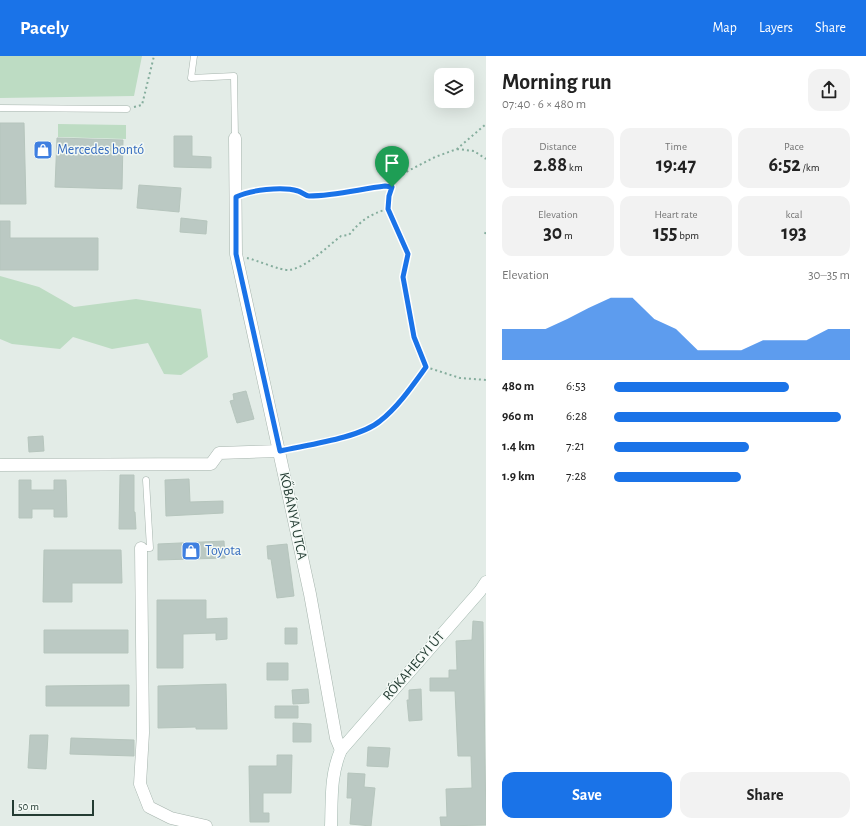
<!DOCTYPE html>
<html lang="en">
<head>
<meta charset="utf-8">
<style>
  body { margin:0; font-family:"Alegreya Sans",sans-serif; background:#f2f2f2; color:#222; height:100vh; display:flex; flex-direction:column; font-size:15px; white-space:nowrap }
  * { box-sizing:border-box; margin:0 }
  p { font-size:13px; color:#767676 }
  .icon { flex:none; width:22px; height:22px; fill:none; stroke:currentColor; stroke-width:2; stroke-linecap:round; stroke-linejoin:round }
  .map { position:relative; flex:1; overflow:hidden }
  .drawer { display:flex; flex-direction:column; background:#fff; width:380px }
  .drawer>* { flex:none }
  .controls { position:absolute; left:434px; top:12px; display:grid; gap:8px }
  .controls a { display:grid; place-items:center; width:40px; height:40px; border-radius:8px; background:#fff; box-shadow:0 4px 16px #0002; font-size:20px }
  .scale { position:absolute; left:12px; bottom:10px; width:82px; box-sizing:border-box; padding-left:4px; border:2px solid #243c33; border-top:0; font-size:11px; line-height:14px; white-space:nowrap; color:#243c33; -webkit-text-stroke:3px #f3f9f5; paint-order:stroke }
  .pin { position:absolute; display:grid; place-items:center; width:34px; height:34px; color:#fff; margin:-41px -17px; border-radius:50% 50% 50% 0; rotate:-45deg; box-shadow:0 0 4px #0007 }
  .pin .icon { rotate:45deg }
  .round { display:grid; place-items:center; flex:none; width:42px; height:42px; border-radius:12px; background:#f2f2f2 }
  .head { display:flex; align-items:center; justify-content:space-between; height:68px; padding:0 16px }
  h1 { font-size:22px; font-weight:700; line-height:30px }
  .metrics { display:grid; grid-template-columns:repeat(3,1fr); gap:6px; height:68px; padding:4px 16px }
  .metrics div { display:grid; align-content:center; border-radius:10px; background:#f2f2f2; text-align:center }
  .metrics b { font-size:20px; font-weight:700 }
  .metrics small { font-size:11px; font-weight:400 }
  .metrics p { font-size:11px }
  .chart { height:112px; padding:8px 16px }
  .chart p { display:flex; justify-content:space-between }
  .chart svg { width:100%; height:72px; margin-top:4px; fill:#1a73e8; opacity:.7 }
  .button { display:flex; gap:8px; margin-top:auto; padding:8px 16px }
  .button a { flex:1; height:46px; border-radius:12px; background:#1a73e8; color:#fff; font-size:16px; font-weight:700; line-height:46px; text-align:center }
  .button a+a { background:#f2f2f2; color:#222 }
  ul { padding:0 16px; list-style:none; font-size:13px }
  li { display:grid; grid-template-columns:64px 48px 1fr; align-items:center; height:30px }
  li i { height:10px; border-radius:5px; background:#1a73e8 }
  header { display:flex; align-items:center; gap:24px; box-sizing:border-box; height:56px; padding:0 20px; background:#1a73e8; color:#fff }
  header strong { font-size:19px }
  nav { display:flex; gap:22px; margin-inline-start:auto; font-size:14px }
  main { display:flex; flex:1; min-height:0 }
  .map>svg:first-child { display:block }
</style>
</head>
<body>
<header>
<strong>Pacely</strong>
<nav><a>Map</a><a>Layers</a><a>Share</a></nav>
</header>
<main>
<div class="map">
<svg width="486" height="770" viewBox="0 0 486 770">
  <rect width="100%" height="100%" fill="#e3ece7"/>
  <path fill="#bddcc3" d="M0,0H142L134,40L0,42Z
    M58,68L126,69V83L58,81Z
    M0,220L39,231L74,251L136,243L201,253L208,301L181,319L164,318L148,287L112,293L73,281L60,293L12,288L0,283Z"/>
  <path fill="#bbc9c3" stroke="#b6c5bd" d="M0,67H24L26,148H0Z
    M174,80H192V100L211,101V112L174,111Z
    M57,82L123,84L122,133L55,131Z
    M139,129L181,132L179,156L137,152Z
    M181,162L207,165L206,178L180,176Z
    M0,165H10V182H98V214H0Z
    M246,335L254,363L237,367L230,345L234,344L233,338Z
    M43,380L44,395L29,396L28,381Z
    M120,419H134V456H135L136,473H119Z
    M189,423L190,446L223,445V457L166,460L165,424Z
    M19,424H31V434H54V424H66L67,461H54V453H32V462H19Z
    M224,485L225,502L158,504V488Z
    M287,488L294,540L277,542L271,503H268L267,490Z
    M44,494H121L122,527H72V546H43Z
    M157,544H206V563L227,562V583L216,584V577L183,578V612H157Z
    M473,565L483,566L486,769L441,770L440,761H447L446,733L472,732L471,700H458L455,635H430V622H449V614H457L456,585L472,584Z
    M285,572H297V588H285Z
    M44,574H128V597H44Z
    M267,607H288V624H267Z
    M226,628L227,673H196V671L158,672V630Z
    M129,629V650H46V630Z
    M308,633L309,647L293,648L292,634Z
    M421,633L422,664L409,665L407,644H409V634Z
    M275,650H298V662H275Z
    M293,667L311,668V686H293Z
    M30,679H48L46,713L28,712Z
    M71,682L134,684V700L70,698Z
    M368,691L390,692L388,711L367,710Z
    M277,699H292L291,737H263V757H269V766H250L249,710H277Z
    M348,717L365,718L364,731L375,732L371,770L350,768L352,742H347Z"/>
  <g fill="none" stroke-linecap="round" stroke-linejoin="round">
    <defs>
      <path id="lane" d="M194,0L191,22L234,20L235,82
        M0,52L127,53
        M141,492H150L146,424"/>
      <path id="street" d="M235,82L236,198L310,538L336,682L341,694
        M0,409L211,408L219,397L280,395
        M141,492L143,677L140,728L149,751L171,762L206,770"/>
      <path id="secondary" d="M331,770C332,744 330,719 341,694L480,535L486,526"/>
    </defs>
    <use href="#lane" stroke="#a6b4ad" stroke-width="7"/>
    <use href="#street" stroke="#a6b4ad" stroke-width="13"/>
    <use href="#secondary" stroke="#a2b7ae" stroke-width="13"/>
    <path stroke="#85ad9d" stroke-width="2" stroke-dasharray="2 3" stroke-linecap="butt" d="M134,51L142,49L154,0
      M457,93L474,95L486,103
      M247,138H252L260,134L278,133L299,135L308,140L347,137L385,130L392,131
      M485,178L486,175
      M247,202C257,204 281,215 289,214C306,212 328,190 341,180L349,179C360,165 370,158 388,153
      M426,311L414,281L403,221L408,198L388,153L389,140L395,125L406,116L435,101L457,93L486,68
      M291,393C320,386 353,383 378,367C392,358 416,325 426,311L460,322L486,324"/>
    <use href="#lane" stroke="#fff" stroke-width="6"/>
    <use href="#street" stroke="#fff" stroke-width="12"/>
    <use href="#secondary" stroke="#fff" stroke-width="12"/>
  </g>
  <g fill="none" stroke-linecap="round" stroke-linejoin="round">
    <defs>
      <path id="route" d="M385,130L392,131L389,140L388,153L408,198L403,221L414,281L426,311C413,329 398,351 380,365C360,382 306,389 280,395L236,198V141C250,134 282,130 298,135C302,136 305,140 309,140C335,140 360,133 385,130Z"/>
    </defs>
    <use href="#route" stroke="#fff" stroke-width="8"/>
    <use href="#route" stroke="#1a73e8" stroke-width="5"/>
  </g>
  <defs>
    <symbol id="shop-square" viewBox="-11 -11 22 22"><rect x="-9" y="-9" width="18" height="18" rx="4" fill="#3f7fe0" stroke="#f3f9f5"/><path d="M-5-2.5h2.3a2.7 3.5 0 0 1 5.4 0H5L5.5 6h-11ZM-1.5-2.5h3a1.5 2.3 0 0 0-3 0Z" fill="#fff"/></symbol>
  </defs>
  <g fill-rule="evenodd">
    <use href="#shop-square" x="32" y="83" width="22" height="22"/>
    <use href="#shop-square" x="180" y="484" width="22" height="22"/>
  </g>
  <g text-anchor="middle" dominant-baseline="central" stroke-width="3" stroke-linejoin="round" paint-order="stroke">
    <g font-size="14" fill="#366cbe" stroke="#f3f9f5" text-anchor="start">
      <text x="57" y="94">Mercedes bontó</text>
      <text x="205" y="495">Toyota</text>
    </g>
    <g font-size="14" fill="#243c33" stroke="#f3f9f5">
      <text transform="translate(293 460) rotate(78)">KŐBÁNYA UTCA</text>
      <text transform="translate(414 610) rotate(-49)">RÓKAHEGYI ÚT</text>
    </g>
  </g>
</svg>
<div class="controls">
<a><svg class="icon" aria-label="layers" viewBox="0 0 24 24"><path d="M12 4l9 5-9 5-9-5zM3 14l9 5 9-5"/></svg></a>
</div>
<div class="scale">50 m</div>
<div class="pin" style="left:392px;top:131px;background:#1e9e55"><svg class="icon" aria-label="arrive" viewBox="0 0 24 24"><path d="M6 21V4h12l-3 4 3 4H6"/></svg></div>
</div>
<section class="drawer">
<div class="head"><div><h1>Morning run</h1><p>07:40 · 6 × 480 m</p></div><a class="round"><svg class="icon" aria-label="share" viewBox="0 0 24 24"><path d="M12 15V3M7 8l5-5 5 5M5 13v7h14v-7"/></svg></a></div>
<div class="metrics">
<div><p>Distance</p><b>2.88<small> km</small></b></div>
<div><p>Time</p><b>19:47</b></div>
<div><p>Pace</p><b>6:52<small> /km</small></b></div>
</div>
<div class="metrics">
<div><p>Elevation</p><b>30<small> m</small></b></div>
<div><p>Heart rate</p><b>155<small> bpm</small></b></div>
<div><p>kcal</p><b>193</b></div>
</div>
<div class="chart"><p><span>Elevation</span>30–35 m</p>
<svg viewBox="0 0 160 44" preserveAspectRatio="none"><path d="M0 44V25L10 25L20 25L30 19L40 12L50 6L60 6L70 19L80 25L90 38L100 38L110 38L120 32L130 32L140 32L150 25L160 25V44z"/></svg>
</div>
<ul>
<li><b>480 m</b>6:53<i style="width:74%"></i></li>
<li><b>960 m</b>6:28<i style="width:96%"></i></li>
<li><b>1.4 km</b>7:21<i style="width:57%"></i></li>
<li><b>1.9 km</b>7:28<i style="width:54%"></i></li>
</ul>
<div class="button"><a>Save</a><a>Share</a></div>
</section>
</main>
</body>
</html>
